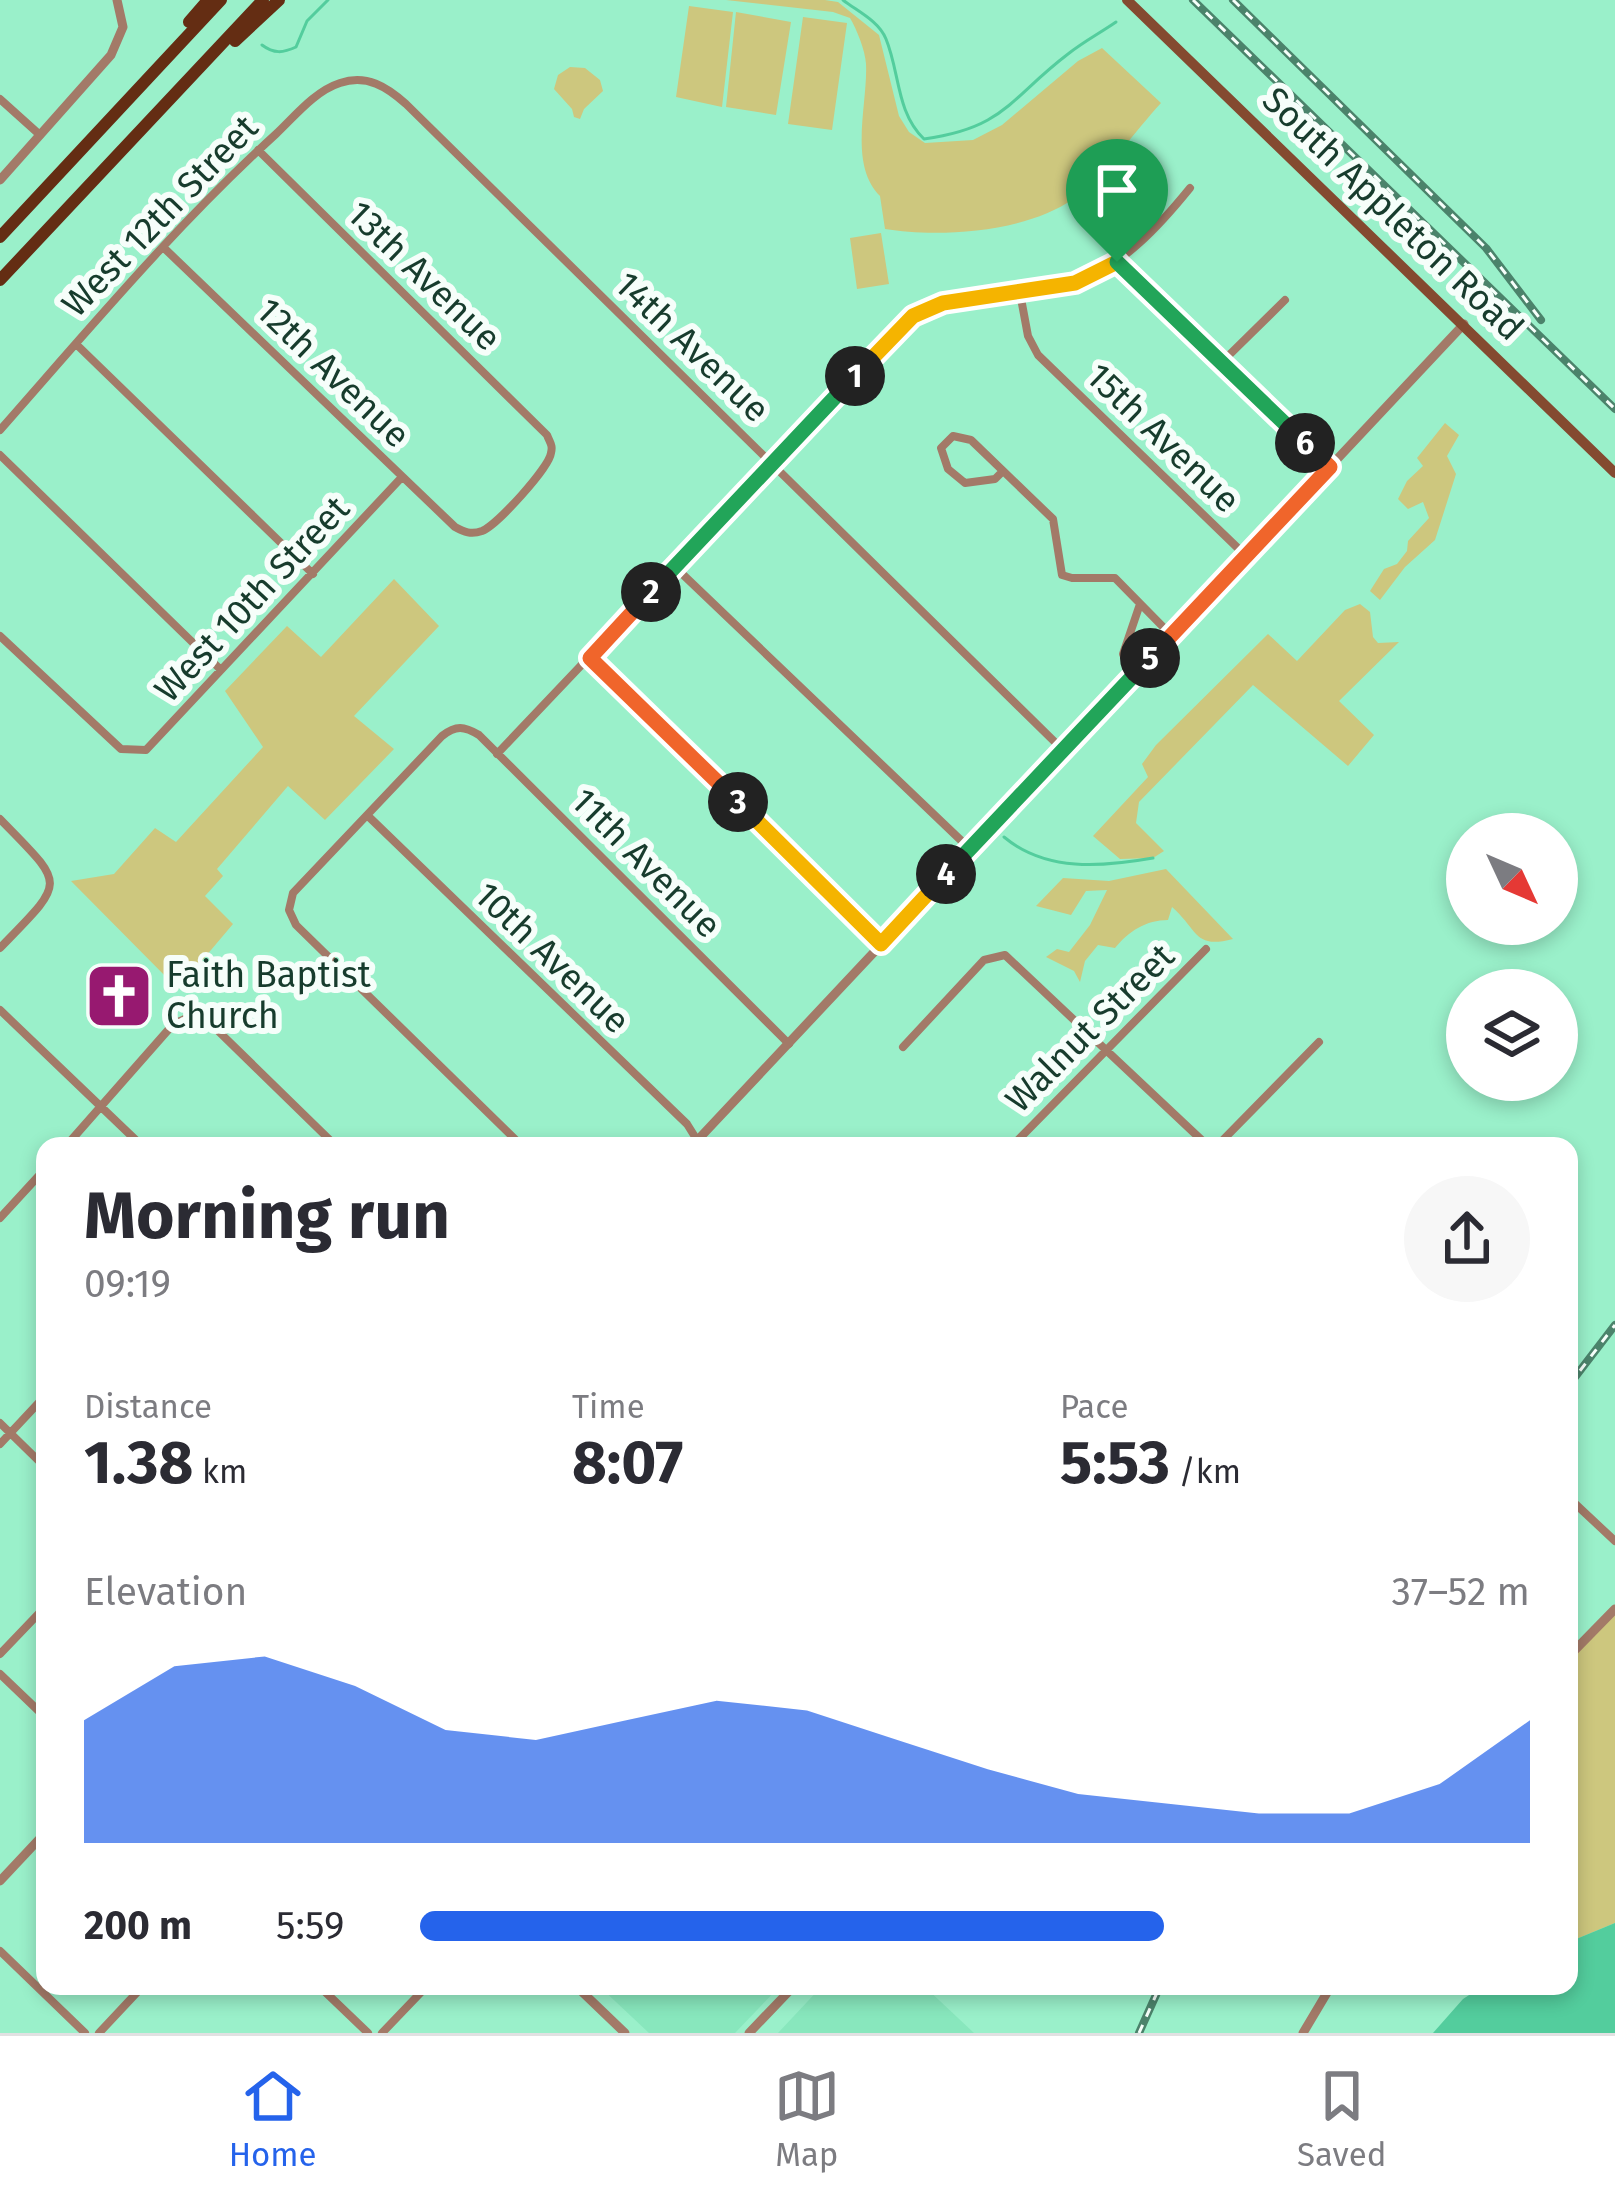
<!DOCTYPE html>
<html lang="en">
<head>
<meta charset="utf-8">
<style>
  body { margin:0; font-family:"Fira Sans",sans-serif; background:#f7f7f7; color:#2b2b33; height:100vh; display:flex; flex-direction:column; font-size:45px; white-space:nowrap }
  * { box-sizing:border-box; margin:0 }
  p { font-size:39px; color:#7c7c81 }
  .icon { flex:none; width:66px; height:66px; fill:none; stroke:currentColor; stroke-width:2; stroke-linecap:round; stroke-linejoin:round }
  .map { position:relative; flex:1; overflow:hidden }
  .panel { position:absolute; left:36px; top:1137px; width:1542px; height:858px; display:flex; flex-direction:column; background:#fff; border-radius:24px; box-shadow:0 6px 18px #0003 }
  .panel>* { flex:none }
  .needle { width:78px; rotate:134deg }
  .tools { position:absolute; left:1446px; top:813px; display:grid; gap:24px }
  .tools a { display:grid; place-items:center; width:132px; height:132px; border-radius:50%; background:#fff; box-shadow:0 6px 18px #0003; font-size:60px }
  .pin { position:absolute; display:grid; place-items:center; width:102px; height:102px; color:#fff; margin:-123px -51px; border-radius:50% 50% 50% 0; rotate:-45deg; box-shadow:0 0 12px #0007 }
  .pin .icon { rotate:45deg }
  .km { position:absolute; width:60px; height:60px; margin:-30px; border-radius:50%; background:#222; color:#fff; font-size:33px; line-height:60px; text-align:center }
  .round { display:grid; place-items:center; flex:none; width:126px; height:126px; border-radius:63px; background:#f7f7f7 }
  .summary { display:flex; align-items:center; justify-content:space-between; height:204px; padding:0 48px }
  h1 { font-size:66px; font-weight:700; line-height:90px }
  .stats { display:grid; grid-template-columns:repeat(3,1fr); gap:18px; height:204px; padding:12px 48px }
  .stats div { display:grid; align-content:center }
  .stats b { font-size:60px; font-weight:700 }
  .stats small { font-size:33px; font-weight:400 }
  .stats p { font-size:33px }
  .chart { height:336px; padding:24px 48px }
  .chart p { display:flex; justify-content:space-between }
  .chart svg { width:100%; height:216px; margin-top:12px; fill:#2563eb; opacity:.7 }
  ul { padding:0 48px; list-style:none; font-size:39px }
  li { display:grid; grid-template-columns:192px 144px 1fr; align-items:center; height:90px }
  li i { height:30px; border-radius:15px; background:#2563eb }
  .tab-bar { display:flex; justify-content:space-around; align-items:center; height:168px; border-top:3px solid #e1e1e2; background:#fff; font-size:33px; color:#7c7c81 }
  .tab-bar a { display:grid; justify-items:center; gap:6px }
  .tab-bar .on { color:#2563eb }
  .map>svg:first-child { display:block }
</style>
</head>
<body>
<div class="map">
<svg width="1615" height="2033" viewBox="0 0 1615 2033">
  <rect width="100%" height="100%" fill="#9af0ca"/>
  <path fill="#88e7bd" d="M599,1986H780L735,2033H649Z
    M822,1986H924L974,2033H778Z"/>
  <path fill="#cdc77e" d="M726,0H825L838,2L879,35L899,116L909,132L925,143L973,140L1002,125L1078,61L1102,48L1161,103C1136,130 1101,179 1073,199C1027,232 939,238 885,229L880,196C848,164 868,104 866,64C865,50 857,30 850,18L833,12Z
    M689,6L733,12L722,107L676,97Z
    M736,12L791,22L776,115L726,107Z
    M803,17L847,23L832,130L788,124Z
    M570,67L585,68L600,80L603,91L584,109L580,119L574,117L572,109L554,89L558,75Z
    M881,233L889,284L857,289L850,238Z
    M1445,423L1459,435L1447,456L1456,474L1435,540L1405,567L1380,600L1370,591L1384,569L1397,564L1407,551L1408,541L1429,518L1423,502L1408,509L1398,499L1407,481L1423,466L1417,458Z
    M394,579L439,626L354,716L394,749L325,820L288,786L217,869L223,876L205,896L233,924L178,989L71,881L114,874L155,828L176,842L263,747L225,691L287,626L321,657Z
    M1360,604L1370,612L1373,637L1378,643L1399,642L1339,701L1374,735L1348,766L1253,685L1139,802L1136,823L1164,851L1153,858L1120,859L1093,836L1148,777L1142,764L1156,745L1268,634L1297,661L1345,610Z
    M1166,869L1233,939C1194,949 1199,931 1172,907L1168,920C1146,920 1129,931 1115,948L1098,945L1085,961L1080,982L1074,971L1046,957L1057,949L1069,952L1090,925L1107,890L1086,891L1071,915L1036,906L1063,878L1109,881Z
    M1615,1609V1923L1569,1942V1656Z"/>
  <path fill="#53cd9d" d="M1615,1923V2033H1433L1463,1999L1483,1986H1569V1942Z"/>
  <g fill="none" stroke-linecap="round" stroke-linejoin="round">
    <path stroke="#53cd9d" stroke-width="3" d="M843,0C857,11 879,21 886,39C900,73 896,112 924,139C1005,128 1010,98 1068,54C1083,42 1100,33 1116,22
      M262,45C274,54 283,53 296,47L307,21L328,0
      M1004,837C1046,872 1102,867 1153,858"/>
    <path stroke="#a37a68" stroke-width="8" d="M0,99L40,135
      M163,247L455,527C464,532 471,535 482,531C497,525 549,468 551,453C553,445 550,443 547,435L258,150
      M1117,262L1330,467
      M1020,293L1028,336L1038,355L1245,555
      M76,344L313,574
      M1221,363L1285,300
      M0,430C89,329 176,225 276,134C295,116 315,91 340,83C367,74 387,87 406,104L1064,751
      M0,455L221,670
      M1003,471L995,479L965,483L948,469L941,448L953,436L971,440L1053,519L1062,575L1072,578H1115L1171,635
      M675,567L970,849
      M0,636L121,749L146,750L402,477
      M590,658L881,944
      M1133,676L1123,654L1140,604
      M497,754L913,316C968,291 1023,301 1077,282C1123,266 1160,225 1190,188
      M367,815L687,1124L697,1140
      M0,819C66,887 67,879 0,948
      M0,1010L142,1146
      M903,1047L984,960L1005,955L1208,1146
      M66,1146L169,1029C185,1015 194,1014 212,1025L336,1146
      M522,1146L296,925L289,910L293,893L442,736C456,725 464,726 479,735L789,1044
      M878,1146L881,1142
      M1012,1146L1206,949
      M1217,1146L1319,1042
      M0,1218L45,1169
      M0,1423L45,1467
      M0,1444L45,1396
      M1569,1498L1615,1541
      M0,1654L45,1607
      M0,1674L45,1717
      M0,1951L85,2033
      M319,1986L368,2033
      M99,2033L143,1986
      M382,2033L427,1986"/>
    <path stroke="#a37a68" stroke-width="9" d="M0,180L111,55L123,27L117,0
      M692,1146L1464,324
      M1569,1656L1615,1609
      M0,1881L45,1833
      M576,1986L625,2033
      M749,2033L794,1986
      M1303,2033L1331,1986"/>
    <path stroke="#844a30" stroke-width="10" d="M1127,0L1615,473"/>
    <path stroke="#642d13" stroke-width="12" d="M189,22L208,0
      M235,41L279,0
      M0,237L221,0
      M0,280L263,0"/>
    <defs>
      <path id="rail" d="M1193,0L1615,409
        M1233,0L1486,248L1541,320
        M1569,1385L1615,1325
        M1139,2033L1160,1986"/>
    </defs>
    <use href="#rail" stroke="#4b836b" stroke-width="8"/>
    <use href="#rail" stroke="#f6fefa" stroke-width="3" stroke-dasharray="9" stroke-linecap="butt"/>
  </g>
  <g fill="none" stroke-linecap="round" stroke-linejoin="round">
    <defs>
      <path id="split-1" d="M855,376L913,316L943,303L1075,283L1117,262"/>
      <path id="split-2" d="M651,592L855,376"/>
      <path id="split-3" d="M651,592L590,658L738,802"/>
      <path id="split-4" d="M738,802L881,944L946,874"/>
      <path id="split-5" d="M946,874L1150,658"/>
      <path id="split-6" d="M1150,658L1330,467L1305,443"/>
      <path id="split-7" d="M1117,262L1305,443"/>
    </defs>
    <use href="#split-1" stroke="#fff" stroke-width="24"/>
    <use href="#split-2" stroke="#fff" stroke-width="24"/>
    <use href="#split-3" stroke="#fff" stroke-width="24"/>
    <use href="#split-4" stroke="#fff" stroke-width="24"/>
    <use href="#split-5" stroke="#fff" stroke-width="24"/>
    <use href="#split-6" stroke="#fff" stroke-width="24"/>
    <use href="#split-7" stroke="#fff" stroke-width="24"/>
    <use href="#split-1" stroke="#f5b400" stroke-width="15"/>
    <use href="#split-2" stroke="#22a559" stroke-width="15"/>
    <use href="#split-3" stroke="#f0652b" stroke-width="15"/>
    <use href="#split-4" stroke="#f5b400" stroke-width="15"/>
    <use href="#split-5" stroke="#22a559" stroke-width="15"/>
    <use href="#split-6" stroke="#f0652b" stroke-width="15"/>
    <use href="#split-7" stroke="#22a559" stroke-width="15"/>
  </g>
  <defs>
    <symbol id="church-square" viewBox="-11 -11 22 22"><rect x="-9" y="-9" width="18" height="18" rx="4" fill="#971970" stroke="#f6fefa"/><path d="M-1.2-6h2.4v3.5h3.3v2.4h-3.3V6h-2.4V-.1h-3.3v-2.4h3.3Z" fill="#fff"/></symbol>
  </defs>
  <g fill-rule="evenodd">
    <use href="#church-square" x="81" y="958" width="76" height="76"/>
  </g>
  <g text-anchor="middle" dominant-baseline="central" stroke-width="12" stroke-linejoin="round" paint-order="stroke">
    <g font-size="36" fill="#173c2d" stroke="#f6fefa">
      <text transform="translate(1393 214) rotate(44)">South Appleton Road</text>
      <text transform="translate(160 216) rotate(-46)">West 12th Street</text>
      <text transform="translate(424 276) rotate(44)">13th Avenue</text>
      <text transform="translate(692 347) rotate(44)">14th Avenue</text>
      <text transform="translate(333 373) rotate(44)">12th Avenue</text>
      <text transform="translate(1163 438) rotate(44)">15th Avenue</text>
      <text transform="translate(252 599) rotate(-47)">West 10th Street</text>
      <text transform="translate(646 863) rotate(45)">11th Avenue</text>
      <text transform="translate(552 958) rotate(44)">10th Avenue</text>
      <text transform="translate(1090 1028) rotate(-45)">Walnut Street</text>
    </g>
    <g font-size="36" fill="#173c2d" stroke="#f6fefa" text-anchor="start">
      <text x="166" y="975">Faith Baptist<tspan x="166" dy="41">Church</tspan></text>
    </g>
  </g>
</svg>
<div class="tools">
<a><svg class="needle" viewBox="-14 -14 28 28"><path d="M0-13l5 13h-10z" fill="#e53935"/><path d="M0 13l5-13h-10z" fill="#7c7c81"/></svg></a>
<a><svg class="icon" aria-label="layers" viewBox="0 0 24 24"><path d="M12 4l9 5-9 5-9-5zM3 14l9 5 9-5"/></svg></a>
</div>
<div class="pin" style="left:1117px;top:262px;background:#1e9e55"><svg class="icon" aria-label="arrive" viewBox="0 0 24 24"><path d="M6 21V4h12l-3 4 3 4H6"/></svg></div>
<b class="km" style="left:855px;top:376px">1</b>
<b class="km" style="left:651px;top:592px">2</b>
<b class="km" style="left:738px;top:802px">3</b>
<b class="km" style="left:946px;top:874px">4</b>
<b class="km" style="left:1150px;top:658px">5</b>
<b class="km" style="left:1305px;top:443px">6</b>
<section class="panel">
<div class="summary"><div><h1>Morning run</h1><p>09:19</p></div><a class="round"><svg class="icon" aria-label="share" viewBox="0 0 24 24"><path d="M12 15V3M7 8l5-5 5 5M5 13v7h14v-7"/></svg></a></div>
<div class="stats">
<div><p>Distance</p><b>1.38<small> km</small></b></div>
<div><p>Time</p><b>8:07</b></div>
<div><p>Pace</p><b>5:53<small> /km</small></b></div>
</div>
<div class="chart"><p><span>Elevation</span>37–52 m</p>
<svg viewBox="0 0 160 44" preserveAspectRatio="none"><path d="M0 44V19L10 8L20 6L30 12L40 21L50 23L60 19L70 15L80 17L90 23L100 29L110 34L120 36L130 38L140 38L150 32L160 19V44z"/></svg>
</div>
<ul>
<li><b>200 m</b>5:59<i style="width:67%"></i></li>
</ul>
</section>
</div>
<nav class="tab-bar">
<a class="on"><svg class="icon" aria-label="home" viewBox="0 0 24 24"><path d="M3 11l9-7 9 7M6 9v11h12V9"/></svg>Home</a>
<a><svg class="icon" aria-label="map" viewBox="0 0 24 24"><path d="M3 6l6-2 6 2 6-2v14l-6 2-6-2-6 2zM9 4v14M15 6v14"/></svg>Map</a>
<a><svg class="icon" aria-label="saved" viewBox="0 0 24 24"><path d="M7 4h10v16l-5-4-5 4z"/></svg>Saved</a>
</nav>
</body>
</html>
